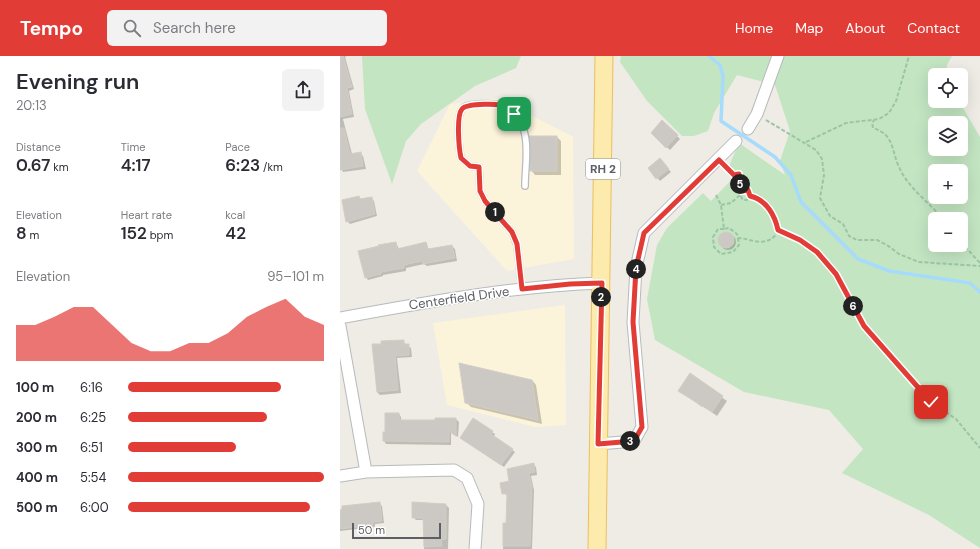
<!DOCTYPE html>
<html lang="en">
<head>
<meta charset="utf-8">
<style>
  body { margin:0; font-family:"DM Sans",sans-serif; background:#f2f2f3; color:#2b2b33; height:100vh; display:flex; flex-direction:column; font-size:15px; white-space:nowrap }
  * { box-sizing:border-box; margin:0 }
  p { font-size:13px; color:#7c7c81 }
  .icon { flex:none; width:22px; height:22px; fill:none; stroke:currentColor; stroke-width:2; stroke-linecap:round; stroke-linejoin:round }
  .map { position:relative; flex:1; overflow:hidden }
  .sheet { display:flex; flex-direction:column; background:#fff; width:340px }
  .sheet>* { flex:none }
  .controls { position:absolute; left:588px; top:12px; display:grid; gap:8px }
  .controls a { display:grid; place-items:center; width:40px; height:40px; border-radius:6px; background:#fff; box-shadow:0 4px 16px #0002; font-size:20px }
  .scale { position:absolute; left:12px; bottom:10px; width:89px; box-sizing:border-box; padding-left:4px; border:2px solid #5c6064; border-top:0; font-size:11px; line-height:14px; white-space:nowrap; color:#5c6064; -webkit-text-stroke:3px #fff; paint-order:stroke }
  .pin { position:absolute; display:grid; place-items:center; width:34px; height:34px; color:#fff; margin:-17px; border-radius:8px; box-shadow:0 2px 6px #0006 }
  .km { position:absolute; width:20px; height:20px; margin:-10px; border-radius:50%; background:#222; color:#fff; font-size:11px; line-height:20px; text-align:center }
  .round { display:grid; place-items:center; flex:none; width:42px; height:42px; border-radius:6px; background:#f2f2f3 }
  .headline { display:flex; align-items:center; justify-content:space-between; height:68px; padding:0 16px }
  h1 { font-size:22px; font-weight:600; line-height:30px }
  .figures { display:grid; grid-template-columns:repeat(3,1fr); gap:6px; height:68px; padding:4px 16px }
  .figures div { display:grid; align-content:center }
  .figures b { font-size:17px; font-weight:600 }
  .figures small { font-size:11px; font-weight:400 }
  .figures p { font-size:11px }
  .chart { height:112px; padding:8px 16px }
  .chart p { display:flex; justify-content:space-between }
  .chart svg { width:100%; height:72px; margin-top:4px; fill:#e23c37; opacity:.7 }
  ul { padding:0 16px; list-style:none; font-size:13px }
  li { display:grid; grid-template-columns:64px 48px 1fr; align-items:center; height:30px }
  li i { height:10px; border-radius:5px; background:#e23c37 }
  header { display:flex; align-items:center; gap:24px; box-sizing:border-box; height:56px; padding:0 20px; background:#e23c37; color:#fff }
  header strong { font-size:19px }
  nav { display:flex; gap:22px; margin-inline-start:auto; font-size:14px }
  .search { width:280px; height:36px; background:#f2f2f3; display:flex; align-items:center; gap:10px; box-sizing:border-box; padding:0 14px; border-radius:6px; color:#7c7c81; font-size:15px }
  main { display:flex; flex:1; min-height:0 }
  .map>svg:first-child { display:block }
</style>
</head>
<body>
<header>
<strong>Tempo</strong>
<div class="search"><svg class="icon" aria-label="search" viewBox="0 0 24 24"><circle cx="10" cy="10" r="6"/><path d="M15 15l6 6"/></svg>Search here</div>
<nav><a>Home</a><a>Map</a><a>About</a><a>Contact</a></nav>
</header>
<main>
<section class="sheet">
<div class="headline"><div><h1>Evening run</h1><p>20:13</p></div><a class="round"><svg class="icon" aria-label="share" viewBox="0 0 24 24"><path d="M12 15V3M7 8l5-5 5 5M5 13v7h14v-7"/></svg></a></div>
<div class="figures">
<div><p>Distance</p><b>0.67<small> km</small></b></div>
<div><p>Time</p><b>4:17</b></div>
<div><p>Pace</p><b>6:23<small> /km</small></b></div>
</div>
<div class="figures">
<div><p>Elevation</p><b>8<small> m</small></b></div>
<div><p>Heart rate</p><b>152<small> bpm</small></b></div>
<div><p>kcal</p><b>42</b></div>
</div>
<div class="chart"><p><span>Elevation</span>95–101 m</p>
<svg viewBox="0 0 160 44" preserveAspectRatio="none"><path d="M0 44V22L10 22L20 17L30 11L40 11L50 22L60 33L70 38L80 38L90 33L100 33L110 27L120 17L130 11L140 6L150 17L160 22V44z"/></svg>
</div>
<ul>
<li><b>100 m</b>6:16<i style="width:78%"></i></li>
<li><b>200 m</b>6:25<i style="width:71%"></i></li>
<li><b>300 m</b>6:51<i style="width:55%"></i></li>
<li><b>400 m</b>5:54<i style="width:100%"></i></li>
<li><b>500 m</b>6:00<i style="width:93%"></i></li>
</ul>
</section>
<div class="map">
<svg width="640" height="493" viewBox="0 0 640 493">
  <rect width="100%" height="100%" fill="#eeece4"/>
  <path fill="#fcf3db" d="M158,42L233,81L234,203L167,215L77,115L110,48Z
    M225,249L226,369L195,371L107,349L93,267Z"/>
  <path fill="#c3e5c2" fill-rule="evenodd" d="M22,0H181L176,12L135,30L81,68L66,85L52,128L25,53Z
    M281,0H612L607,9L606,19H595V45H619L640,81V492L589,459L502,417L523,393L489,354L404,336L315,284L307,243L317,189L327,172L363,137L371,145L397,118L389,110L399,87L445,119L440,105L450,75L435,29L397,19L374,57L368,75L354,80H342L307,45L280,6ZM595,67H621V93H595ZM595,115H621V141H595ZM595,163H621V189H595Z"/>
  <path fill="#0003" d="M0,0H7L5,1L14,33L9,35L14,61L3,63L12,98L20,97L23,100L26,113L3,116L0,110Z
    M323,66L340,83L330,94L312,77Z
    M217,81L221,85V119H195L191,114Z
    M322,106L331,116L320,125L309,112Z
    M19,141L22,144L31,142L34,145L37,160L10,168L7,165Z
    M380 186a8 8 0 1 1 16 0a8 8 0 1 1-16 0Z
    M56,187L59,193L86,187L89,194L112,190L115,193L117,205L87,210L84,208L66,212V215L43,219V220L28,224L26,221Z
    M63,285L66,289L71,292L72,301L57,302L61,337L40,339L37,336L33,289Z
    M350,319L387,345L377,360L363,350L362,351L339,334Z
    M192,324L196,329L202,368L131,351L126,346Z
    M59,358L61,361V365H96L116,363L119,366L118,381L111,377V389L46,388L44,385L46,377Z
    M152,376L155,378L154,381L175,396L164,411L122,382Z
    M193,408L196,411L197,419L191,420L194,434L192,493H163L164,468H167L168,440L163,437L171,426Z
    M39,447L42,450L44,467L35,468V471L0,475V455Z
    M106,449L109,452L108,493H84V464H76L73,461Z"/>
  <g fill="none" stroke-linecap="round" stroke-linejoin="round">
    <path stroke="#a7dbfb" stroke-width="3.5" d="M369,0L380,9L383,20L381,65L435,101L451,119L461,146L518,203L549,215L630,227L640,236"/>
  </g>
  <path fill="#ccc8c4" stroke="#d3cdc3" d="M0,0H3L12,31L7,32L12,58L0,61Z
    M322,64L338,79L326,92L311,77Z
    M0,72H4L10,98L21,96L23,110L0,114Z
    M189,80H217V115H190Z
    M320,102L329,113L316,123L308,112Z
    M19,140L20,143L32,141L35,158L6,166L2,144Z
    M378 184a8 8 0 1 1 16 0a8 8 0 1 1-16 0Z
    M56,186L57,193L86,186L88,193L112,189L115,202L83,208L82,205L64,209V212L41,216V218L25,222L18,195L39,190L38,189Z
    M64,284V288H69V299L55,300L58,334L37,336L32,288H41V285Z
    M119,307L192,324L198,364L125,347Z
    M350,317L383,340L372,356L338,335Z
    M45,357H59V364H95V362H116V380L109,375V386L43,385V376H45Z
    M133,362L153,375L151,378L173,393L161,409L120,382Z
    M194,407L195,416L189,417L192,430L190,490H163V467H166L167,437L162,438L160,427L169,425L167,413Z
    M40,446L42,465L33,466V469L0,473V454L2,453V450Z
    M72,446L106,448V483L101,484L102,490L84,491L83,462H72Z"/>
  <g fill="none" stroke-linecap="round" stroke-linejoin="round">
    <defs>
      <path id="service" d="M182,233L177,189L172,176L145,145L140,135L139,111L130,110L121,102C119,92 116,61 122,53C126,46 159,47 166,50C174,54 181,67 184,75C189,91 185,113 185,130"/>
      <path id="minor" d="M408,73L417,58L438,0
        M0,262C87,246 173,230 262,227
        M0,270L26,416
        M259,388L294,385L302,371L293,266L296,212L304,177L396,85
        M0,420L26,416L114,414L127,422L138,448L135,493"/>
      <path id="primary" d="M257,493L264,0"/>
    </defs>
    <use href="#service" stroke="#b7babe" stroke-width="8"/>
    <use href="#minor" stroke="#b7babe" stroke-width="13"/>
    <use href="#primary" stroke="#ecbe60" stroke-width="19"/>
    <path stroke="#9cc5a5" stroke-width="2" stroke-dasharray="4 2" stroke-linecap="butt" d="M535,63L532,67L533,72C555,79 551,94 559,111C568,132 588,145 603,163
      M426,64L476,94L482,103L484,119L480,142L490,160L503,168L509,180L517,184H537L547,189L559,198L579,206L640,210
      M466,86L506,67L539,63L549,57L556,45L569,0
      M402,135L408,134L410,140
      M376,139L381,149L384,173L389,172L397,178L398,182C408,182 418,189 429,184C451,174 426,144 410,140L407,144H403L400,139L402,135L399,118L394,119L385,111
      M381,149L391,147L400,139
      M384,173H378L373,181L374,191L381,198L393,196L399,189L398,182
      M438,174L460,184L477,196L496,218L524,270L591,346L616,363L640,392
      M621,186L640,207"/>
    <use href="#service" stroke="#fff" stroke-width="5.5"/>
    <use href="#minor" stroke="#fff" stroke-width="11"/>
    <use href="#primary" stroke="#fcebac" stroke-width="17"/>
  </g>
  <g fill="none" stroke-linecap="round" stroke-linejoin="round">
    <defs>
      <path id="route" d="M174,58C172,56 170,52 167,51C161,47 127,47 122,53C116,60 119,93 121,102L130,110L139,111L140,135L145,145L172,176L177,188L182,233L230,228L262,227L258,388L294,385L302,371L293,266L296,212L304,177L379,104L394,119L399,118L402,135L408,134L410,140C427,144 435,160 438,174L460,184L477,196L496,218L524,270L591,346"/>
    </defs>
    <use href="#route" stroke="#fff" stroke-width="8"/>
    <use href="#route" stroke="#e23c37" stroke-width="5"/>
  </g>
  <g text-anchor="middle" dominant-baseline="central" stroke-width="3" stroke-linejoin="round" paint-order="stroke">
    <rect fill="#fff" stroke="#8d9092" stroke-width="1" x="246" y="103" width="34" height="20" rx="3"/>
    <g font-size="12" font-weight="bold" fill="#5c6064">
      <text x="263" y="113">RH 2</text>
    </g>
    <g font-size="13" fill="#5c6064" stroke="#fff">
      <text transform="translate(119 242) rotate(-8)">Centerfield Drive</text>
    </g>
  </g>
</svg>
<div class="controls">
<a><svg class="icon" aria-label="locate" viewBox="0 0 24 24"><circle cx="12" cy="12" r="6"/><path d="M12 2v4M12 18v4M2 12h4M18 12h4"/></svg></a>
<a><svg class="icon" aria-label="layers" viewBox="0 0 24 24"><path d="M12 4l9 5-9 5-9-5zM3 14l9 5 9-5"/></svg></a>
<a>+</a>
<a>−</a>
</div>
<div class="scale">50 m</div>
<div class="pin" style="left:174px;top:58px;background:#1e9e55"><svg class="icon" aria-label="arrive" viewBox="0 0 24 24"><path d="M6 21V4h12l-3 4 3 4H6"/></svg></div>
<div class="pin" style="left:591px;top:346px;background:#d93025"><svg class="icon" aria-label="check" viewBox="0 0 24 24"><path d="M5 12l5 5 9-10"/></svg></div>
<b class="km" style="left:155px;top:156px">1</b>
<b class="km" style="left:261px;top:241px">2</b>
<b class="km" style="left:290px;top:385px">3</b>
<b class="km" style="left:296px;top:213px">4</b>
<b class="km" style="left:400px;top:128px">5</b>
<b class="km" style="left:513px;top:250px">6</b>
</div>
</main>
</body>
</html>
